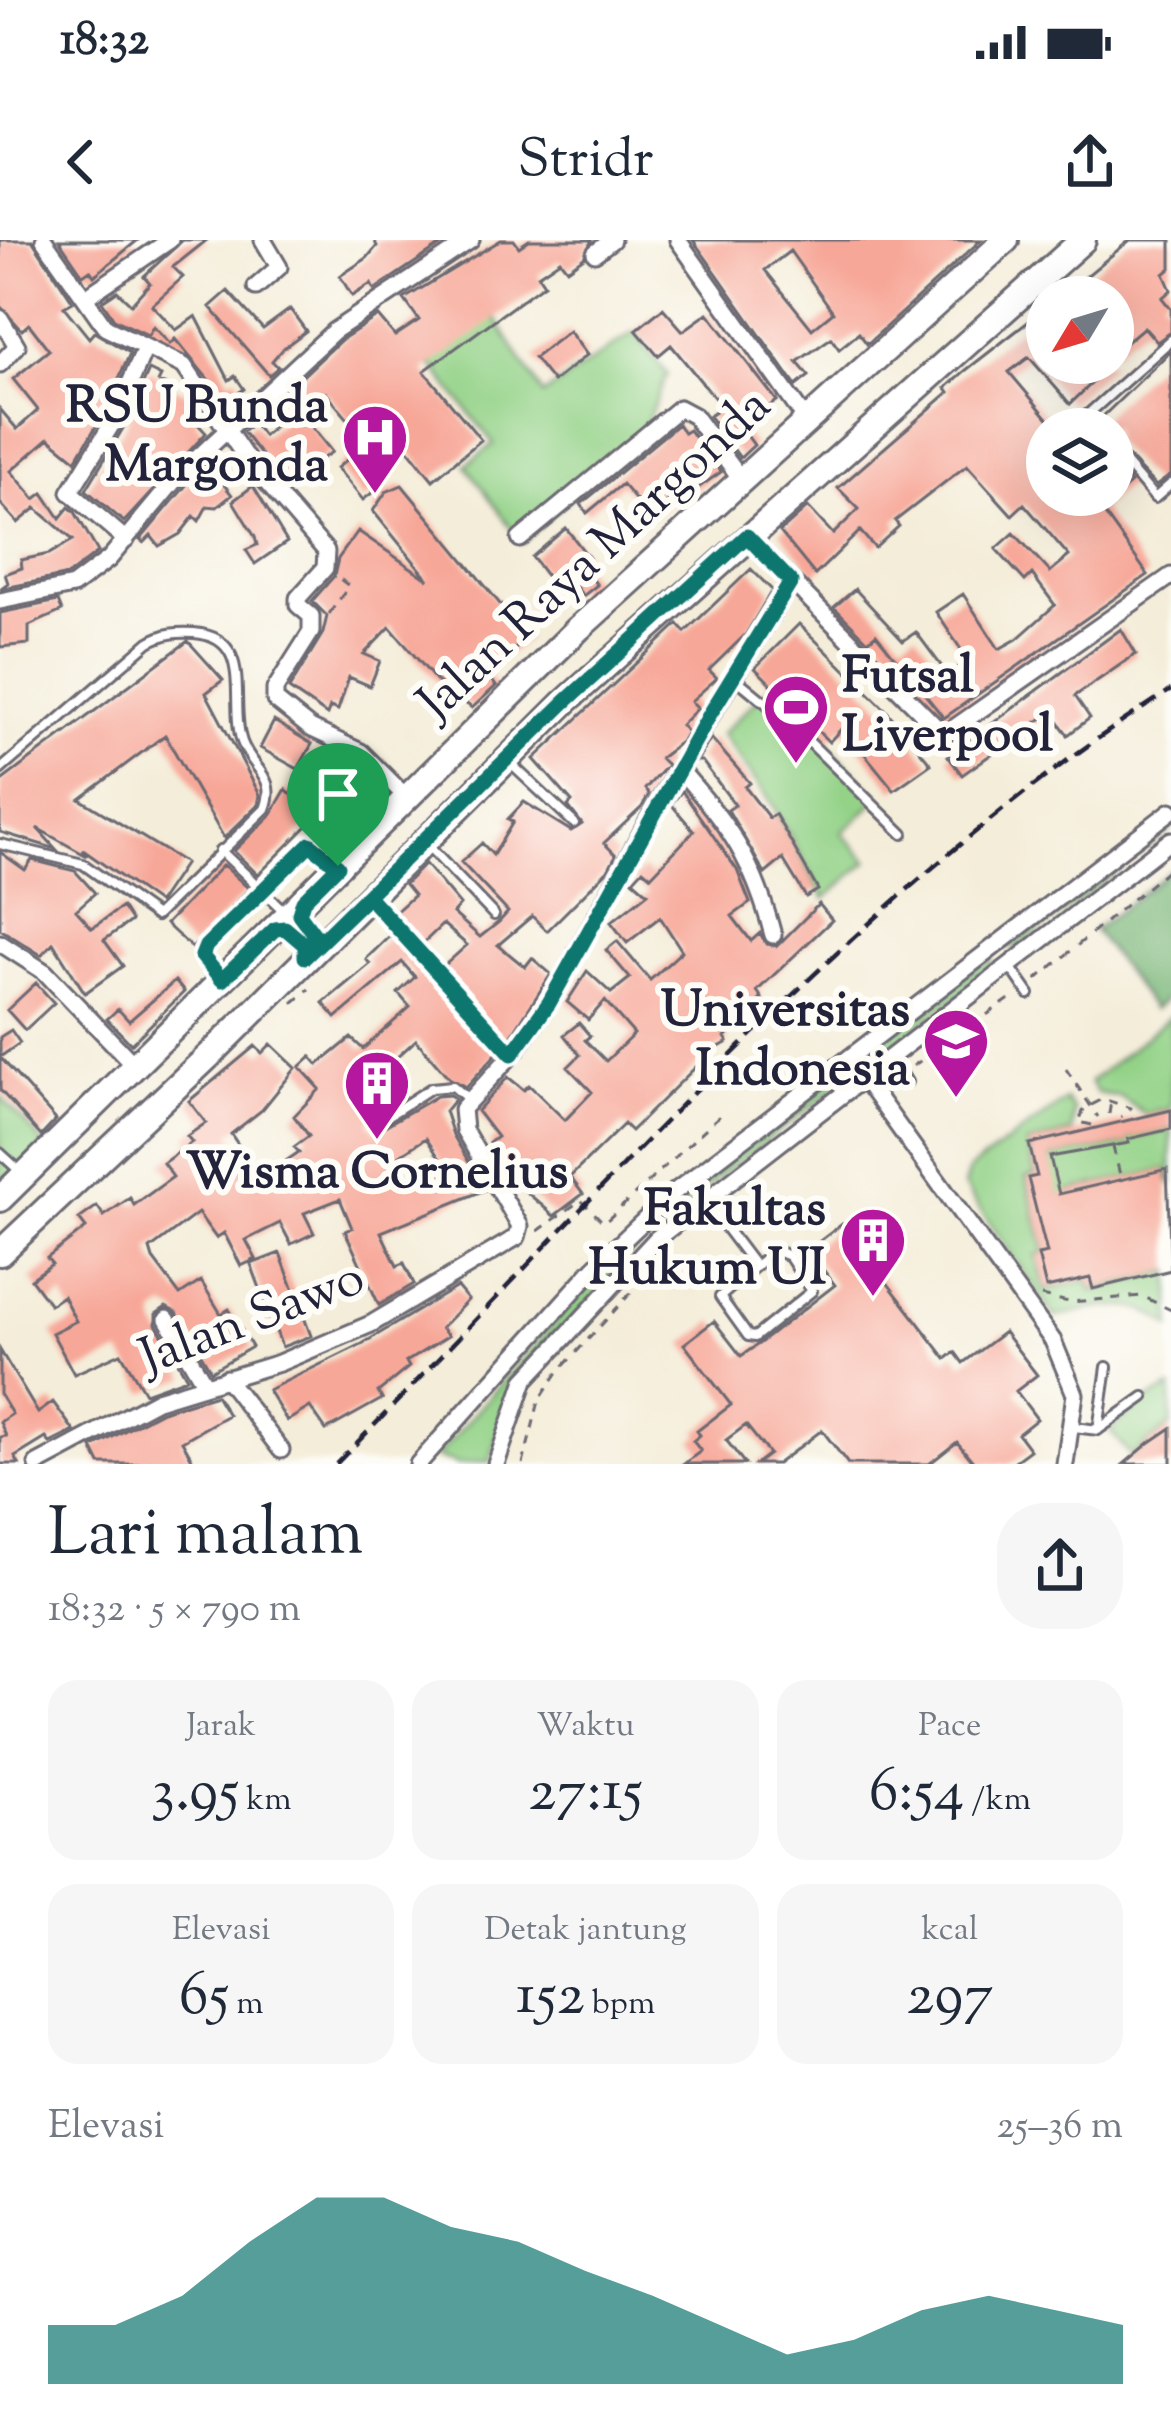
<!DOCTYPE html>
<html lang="id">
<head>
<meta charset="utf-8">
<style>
  body { margin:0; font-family:"Sorts Mill Goudy",serif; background:#f6f6f7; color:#1f2937; height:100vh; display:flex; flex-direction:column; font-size:45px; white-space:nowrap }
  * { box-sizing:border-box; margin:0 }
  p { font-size:39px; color:#747a83 }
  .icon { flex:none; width:66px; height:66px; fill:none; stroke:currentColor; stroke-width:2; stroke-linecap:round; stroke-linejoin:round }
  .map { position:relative; height:1224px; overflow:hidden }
  .details { display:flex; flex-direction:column; background:#fff; flex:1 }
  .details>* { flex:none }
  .needle { width:78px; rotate:232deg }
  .tools { position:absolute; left:1026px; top:36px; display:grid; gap:24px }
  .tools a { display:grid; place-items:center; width:108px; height:108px; border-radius:50%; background:#fff; box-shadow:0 12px 48px #0002; font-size:60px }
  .pin { position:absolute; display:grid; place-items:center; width:102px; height:102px; color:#fff; margin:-123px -51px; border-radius:50% 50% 50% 0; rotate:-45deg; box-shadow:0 0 12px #0007 }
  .pin .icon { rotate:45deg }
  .round { display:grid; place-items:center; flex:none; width:126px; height:126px; border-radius:48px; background:#f6f6f7 }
  .overview { display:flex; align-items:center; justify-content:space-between; height:204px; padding:0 48px }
  h1 { font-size:66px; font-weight:600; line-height:90px }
  .figures { display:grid; grid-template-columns:repeat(3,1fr); gap:18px; height:204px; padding:12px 48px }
  .figures div { display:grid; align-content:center; border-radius:30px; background:#f6f6f7; text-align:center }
  .figures b { font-size:60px; font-weight:600 }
  .figures small { font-size:33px; font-weight:400 }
  .figures p { font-size:33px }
  .chart { height:336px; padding:24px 48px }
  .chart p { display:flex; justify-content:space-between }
  .chart svg { width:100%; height:216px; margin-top:12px; fill:#0f766e; opacity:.7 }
  .status { display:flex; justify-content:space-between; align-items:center; height:84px; padding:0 60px; background:#fff; direction:ltr }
  .status svg { height:33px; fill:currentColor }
  header { display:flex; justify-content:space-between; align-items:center; height:156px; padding:0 48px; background:#fff; font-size:54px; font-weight:600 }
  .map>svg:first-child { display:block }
</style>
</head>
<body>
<div class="status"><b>18:32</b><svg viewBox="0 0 49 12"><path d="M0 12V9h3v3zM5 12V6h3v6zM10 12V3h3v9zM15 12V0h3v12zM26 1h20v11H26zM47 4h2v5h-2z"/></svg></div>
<header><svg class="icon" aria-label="back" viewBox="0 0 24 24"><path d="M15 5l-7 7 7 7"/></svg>Stridr<svg class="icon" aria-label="share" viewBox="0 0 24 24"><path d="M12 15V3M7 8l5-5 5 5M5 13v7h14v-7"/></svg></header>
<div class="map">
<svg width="1171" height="1224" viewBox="0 0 1171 1224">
  <rect width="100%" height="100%" fill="#fdfcf7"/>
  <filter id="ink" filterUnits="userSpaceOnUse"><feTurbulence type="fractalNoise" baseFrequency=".00833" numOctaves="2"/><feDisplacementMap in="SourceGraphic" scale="24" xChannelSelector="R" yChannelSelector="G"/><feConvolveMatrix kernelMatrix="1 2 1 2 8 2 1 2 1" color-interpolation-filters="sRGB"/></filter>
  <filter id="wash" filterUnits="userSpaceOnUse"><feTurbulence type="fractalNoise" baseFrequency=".004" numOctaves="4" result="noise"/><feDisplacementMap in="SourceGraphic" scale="48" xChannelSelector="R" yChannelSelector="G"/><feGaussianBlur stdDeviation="2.7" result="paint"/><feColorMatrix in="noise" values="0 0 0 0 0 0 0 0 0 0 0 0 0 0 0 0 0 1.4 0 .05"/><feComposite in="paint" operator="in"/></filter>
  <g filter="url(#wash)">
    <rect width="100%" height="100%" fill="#f4edd9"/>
    <path fill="#93d287" stroke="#5a7a61" stroke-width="3" d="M486,63L543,155L634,92L667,134L644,188L522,303L466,225L494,204L420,110Z
      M771,446L879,558L842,593L868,621L825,659L771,562L721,494Z
      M1171,579V590L1016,709L1008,708Z
      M993,721L990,731L716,939L631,1013L512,1147L490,1221L458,1224L436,1217L598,1034L678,959L983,723Z
      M1171,776V868L1145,874L1121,857L1097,853L1090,842Z
      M0,856L45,905L0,945Z
      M1066,860L1074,870L1072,892L1027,904L1035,935L1026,938L1045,1012L1036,1015L1045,1050L1089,1040L1092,1051L1171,1031V1087C1137,1055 1096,1068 1055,1077L964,946L969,930Z
      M1171,889V946L1166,929L1069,951L1081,1004L1062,1009L1050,917L1128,904V899Z
      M1171,1148V1185L1131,1216L1110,1191L1140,1164Z"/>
    <path fill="#76b474" stroke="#4c6b58" stroke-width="3" d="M1171,630V755L1153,770L1094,690Z"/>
    <g id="blocks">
      <path fill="#f7a798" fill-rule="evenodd" d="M0,0H32L73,62L64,67L89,98L94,92L130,113L104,173L76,220L49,198L11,231L35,259L43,253L60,278L69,267L75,272L98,312L68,335L0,349L8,343L5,334L22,328L21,320L49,314L73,300L36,268L18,283L0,263V169L17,189L38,170L13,139L49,110L29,84L22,90L0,66Z
        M59,0H138L94,36L90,30L83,35Z
        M183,0H207L173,27L183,37L152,65L176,90L196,76L229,140L235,136L244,149L226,161L175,99L170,104L153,87L148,95L114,79L102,61L117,51L131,64L150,43L144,36Z
        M374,0H442L444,3L374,50L371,44L352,56L340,36L367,18L377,6Z
        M501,0H514L519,7L529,0H592L584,17L567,29L560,20L538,35L544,44L424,131L481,200L433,240L395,193L374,210L326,153L306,169L289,149L341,100L378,76L395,96L419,80L404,59Z
        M693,0H981L867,104L859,93L839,109L831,98L797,122L809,136L796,146ZM790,11L833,72L812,89L765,30Z
        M1130,0H1171V28L1164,34L1171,50L1162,58L1171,69V92L1157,102L1144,87L1113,113V57H1061Z
        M228,51L263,89L290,69L306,91L282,109L272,121L278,127L269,135L210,67Z
        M1047,67V123H1113L1070,164L1029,117L1009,132L1057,189H1047V255H1113V222L1131,243L1101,269L1148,335L944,478L876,394L868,401L834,367L855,349L903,401L916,392L948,435L968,420L936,372L963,354L999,409L1017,399L1055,365L1032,334L1025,341L996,309L1014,293L1050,332L1069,316L1024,264L1012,275L967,225L895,281L899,286L875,308L860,291L815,335L780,292L808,267L833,294L859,269L838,248L949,152L946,148L965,131Z
        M663,68L683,91L708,73L777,161L740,186L754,205L740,218L709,176L722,167L671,105L658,116L636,90Z
        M569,91L587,115L553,142L534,118Z
        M1171,111V235L1156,246L1113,201V189H1103L1099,180Z
        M149,130L161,136L158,142L187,152L202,174L195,181L206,193L124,282L86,250L125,185Z
        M297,169L332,212L284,244L243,192L253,183L263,196Z
        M678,184L684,193L689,190L721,232L681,260L677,254L650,277L622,244L587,273L581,264Z
        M355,213L381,246L363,260L337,228Z
        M219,214L226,222L214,232L232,255L217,267L207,266L199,281L194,276L180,294L159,306L151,296L144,303L140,300L188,243Z
        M402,245L528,398L486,433L496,446L472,468L437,442L390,387L364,414L380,421L370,446L349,437L338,470L330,467L327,475L289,449L323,393L327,376L312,361L334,336L338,319L358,291L429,340L373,271L386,252Z
        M253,246L287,302L255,324L246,310L257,305L255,297L233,261Z
        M566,288L589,318L581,324L597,345L583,356L576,347L562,357L532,317Z
        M751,329L772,350L746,394L709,430L717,438L691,461L698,468L681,485L687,492L681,502L660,518L667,525L645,549L649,554L642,567L604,603L616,615L608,630L547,691L532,676L498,705L525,727L532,718L551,734L508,801L466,847L449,838L416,800L360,851L377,873L369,882L376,891L437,856L450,855L455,859L445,871L453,895L485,950L381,992L397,1026L404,1023L414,1044L379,1065L345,991L352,988L340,959L304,973L314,993L291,1004L280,983L246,1000L256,1019L241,1026L224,993L216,998L198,973L150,1009L153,1019L180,1055L201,1041L221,1074L229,1069L252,1107L211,1131L177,1073L166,1067L156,1074V1084L187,1138L145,1153L121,1113L74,1134L52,1093L76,1081L63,1056L50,1065L31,1039L52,1024L47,1018L86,988L79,979L97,966L104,976L130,958L134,965L173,937L163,923L192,902L187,896L206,883L189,861L255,806L262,813L271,804L296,828L262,870L231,894L261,938L299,912L294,907L309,896L294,876L320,849L300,827L311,817L318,825L351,798L363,809L410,767L398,753L415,737L402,722L336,778L323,763L370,724L366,719L400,686L391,676L414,655L405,644L425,624L460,665L453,673L480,697L499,682L508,672L461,622L482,603L493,615L513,582L508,579L524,562L571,591L582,584L568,566L572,562L534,519L678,384L685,392ZM443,684L467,705L435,734L414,712ZM426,898L440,919L407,940L394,919Z
        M58,361L62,371L29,386V404L0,407V373Z
        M799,384L885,469L931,524L894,550L843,487L829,502L755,428Z
        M1121,389L1136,414L1075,456L1090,478L1068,495L1051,472L962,535L948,516Z
        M188,401L223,440L206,453L260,555L258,565L224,598L165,495L80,559L185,623L158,663L83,610L87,616L37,588L56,609L0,592V542Z
        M274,481L312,504L298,529L260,508Z
        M711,498L750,543L745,547L769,578L775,574L818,650L806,657L783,619L765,634L728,570L735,565L702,521H697Z
        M330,511L365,549L376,544L386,554L340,601L312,566L339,543L320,519Z
        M286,549L315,578L258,635L234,611L271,575Z
        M682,551L737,630L750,663L732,676L751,701L760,693L766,704L777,706L819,664L832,680L757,751L762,758L725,797L728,802L712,811L631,891L624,884L570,937L583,954L554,976L522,948L489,903L497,897L477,871L508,837L524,850L529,845L565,880L592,852L568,827L580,815L564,795L579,783L590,796L585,800L606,821L634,794L605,761L588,780L567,762L587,731L611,753L630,738L606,710L617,701L650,740L682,711L660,677L627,703L611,682L648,653L633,640L643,629L651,636L694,591L671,564Z
        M0,612L25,630L32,620L75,631L95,653L76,670L92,688L122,667L131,681L104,700L123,726L85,753L53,703L41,715L0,689Z
        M223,625L249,649L192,708L166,684Z
        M175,741L184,752L131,804L107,779L118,769L129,781Z
        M36,743L54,763L25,790L7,770Z
        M11,790L20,803L0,817L56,880L41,896L0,850V797Z
        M1171,870V889L1128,899L1129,903L1050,917L1059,954L1167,929L1171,1030L1093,1049L1090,1038L1046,1048L1038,1015L1047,1013L1028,938L1037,936L1029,904Z
        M842,984L946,1119L955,1112L963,1123L1004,1092L1037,1135L1016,1151L1037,1179L1018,1194L1030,1210L1011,1224H975L957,1202L929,1224H848L822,1190L777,1224H756L769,1214L746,1185L726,1200L745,1224H684L701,1211L693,1201L700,1195L697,1191L731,1165L684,1104L714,1081L741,1116L760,1103L835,1045L808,1010Z
        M280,1013L311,1096L282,1107L251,1024Z
        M457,1047L468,1060L441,1088L448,1096L406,1122L409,1127L378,1152L382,1159L326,1190L310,1167L287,1181L268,1150L362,1104Z
        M0,1110L38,1173L53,1162L74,1191L50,1203L46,1198L15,1217L19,1224H0V1197L6,1196L0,1182L12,1174L0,1154Z
        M216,1155L228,1175L182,1201L195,1224H100L92,1208L162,1171Z
        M1171,1188V1224H1124L1149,1203Z"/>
    </g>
  </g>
  <g filter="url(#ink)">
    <use href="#blocks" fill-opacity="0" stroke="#6c6972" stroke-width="3"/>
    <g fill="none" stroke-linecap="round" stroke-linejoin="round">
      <defs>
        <path id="service" d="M1095,189L1086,176L1171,100
          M1113,209L1155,258L1171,244
          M734,437L789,482L903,594
          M510,523L574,583
          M0,530L149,402C165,393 176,392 194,393C256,398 228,462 242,502C252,529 278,537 265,569L156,676L83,624L0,604
          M429,607L494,675
          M220,610L284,671
          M1009,725L1029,754
          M217,735L204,710L311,605L335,623
          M891,816L907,842
          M377,883L431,848L453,846L468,859
          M0,913L21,932
          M704,959L754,1025
          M774,1010L789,1016L812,1051L755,1097L748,1096L720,1057Z
          M1074,1187L1098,1190L1107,1127
          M1099,1189L1144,1157"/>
        <path id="minor" d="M44,0L106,88L184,126L248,221L326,311L325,328L298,358V365L311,376V392L275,449V460L310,488L361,512L407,558
          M678,0L806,180
          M595,13L612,0
          M256,47L279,27L263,0
          M86,57L170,0
          M0,78L17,106L0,124
          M747,296L944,495L1171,336
          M520,299L679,168L694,176L741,239
          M126,300L70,252L115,179L145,108
          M0,361L73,346L109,319L179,235L334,91L471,0
          M679,529C730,586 753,620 773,695
          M0,703L45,732L135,826
          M862,836L1053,1101L1075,1154L1065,1224
          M167,1079L204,1143
          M226,1138L281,1210
          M37,1224L157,1160L279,1123L371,1084L517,997L520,986L464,890L462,869L517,809L549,763L658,563L791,342
          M418,1224L594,1028L673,953L1171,571
          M496,1224L525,1140L656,999L1171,600"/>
        <path id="primary" d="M0,959L579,388L1006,0
          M0,1013L213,812L565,462L1083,0"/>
      </defs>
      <use href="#service" stroke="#6c6972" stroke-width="14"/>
      <use href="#minor" stroke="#6c6972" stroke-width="21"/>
      <use href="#primary" stroke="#6c6972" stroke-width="30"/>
      <path stroke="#6c6972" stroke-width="3" stroke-dasharray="9 9" stroke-linecap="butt" d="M329,374L349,346L336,336
        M384,674L503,804
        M1036,740L1171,627
        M293,763L309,749
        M913,826L1014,756
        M1066,829L1098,877
        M1109,874L1111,861
        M1092,885L1079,882L1084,869L1103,859L1131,868L1121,877
        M1113,907L1121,939
        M538,991L581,960L604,983L718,877L723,883
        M1041,1056L1069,1062L1142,1056L1171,1070
        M523,1224L539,1161L558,1132L672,1008"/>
      <use href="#service" stroke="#fff" stroke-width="8"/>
      <use href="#minor" stroke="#fff" stroke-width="15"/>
      <use href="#primary" stroke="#fff" stroke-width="24"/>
      <path stroke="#22223b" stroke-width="4.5" stroke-dasharray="18 9" stroke-linecap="butt" d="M336,1224C593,965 861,644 1171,450"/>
    </g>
  </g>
  <g fill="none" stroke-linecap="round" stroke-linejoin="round" filter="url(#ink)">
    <defs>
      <path id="route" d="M338,626L310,604L206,706L202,716L222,740L275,689L285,688L305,705V717L368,656L512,814L549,763L710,474L791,342L747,296L565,462L325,697H316L299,674L303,661L338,626"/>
    </defs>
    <use href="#route" stroke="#fff" stroke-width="24"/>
    <use href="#route" stroke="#0f766e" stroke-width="15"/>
  </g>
  <defs>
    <symbol id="hospital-pin" viewBox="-11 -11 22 30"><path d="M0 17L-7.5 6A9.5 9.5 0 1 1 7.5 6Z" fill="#b5179e" stroke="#fdfcf7"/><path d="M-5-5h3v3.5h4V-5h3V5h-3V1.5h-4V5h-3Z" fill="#fff"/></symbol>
    <symbol id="stadium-pin" viewBox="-11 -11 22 30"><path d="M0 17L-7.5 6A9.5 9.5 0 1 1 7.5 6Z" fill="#b5179e" stroke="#fdfcf7"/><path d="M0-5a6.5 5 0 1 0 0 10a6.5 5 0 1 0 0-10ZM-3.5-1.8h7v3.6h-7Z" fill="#fff"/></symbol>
    <symbol id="university-pin" viewBox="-11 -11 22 30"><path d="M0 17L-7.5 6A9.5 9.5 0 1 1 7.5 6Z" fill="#b5179e" stroke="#fdfcf7"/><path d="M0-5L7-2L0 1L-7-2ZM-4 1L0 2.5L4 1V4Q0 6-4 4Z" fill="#fff"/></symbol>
    <symbol id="building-pin" viewBox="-11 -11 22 30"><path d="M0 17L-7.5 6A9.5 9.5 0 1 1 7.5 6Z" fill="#b5179e" stroke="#fdfcf7"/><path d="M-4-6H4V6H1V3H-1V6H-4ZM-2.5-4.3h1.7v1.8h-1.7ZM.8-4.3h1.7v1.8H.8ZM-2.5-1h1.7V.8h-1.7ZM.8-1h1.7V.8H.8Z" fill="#fff"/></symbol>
  </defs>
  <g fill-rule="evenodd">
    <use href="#hospital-pin" x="337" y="159" width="76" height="104"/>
    <use href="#stadium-pin" x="758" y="429" width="76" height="104"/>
    <use href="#university-pin" x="918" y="763" width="76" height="104"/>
    <use href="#building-pin" x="339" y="805" width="76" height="104"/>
    <use href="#building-pin" x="835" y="962" width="76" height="104"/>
  </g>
  <g text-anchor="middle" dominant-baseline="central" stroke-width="12" stroke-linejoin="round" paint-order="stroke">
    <g font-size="51" font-weight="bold" fill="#22223b" stroke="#fdfcf7" text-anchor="end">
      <text x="328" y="168">RSU Bunda<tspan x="328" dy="59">Margonda</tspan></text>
      <text x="842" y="438" text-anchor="start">Futsal<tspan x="842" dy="59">Liverpool</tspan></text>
      <text x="910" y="772">Universitas<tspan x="910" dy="59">Indonesia</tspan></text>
      <text x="377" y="934" text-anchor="middle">Wisma Cornelius</text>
      <text x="826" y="971">Fakultas<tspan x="826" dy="59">Hukum UI</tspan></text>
    </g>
    <g font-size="51" fill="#22223b" stroke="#fdfcf7">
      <text transform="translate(596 316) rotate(-43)">Jalan Raya Margonda</text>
      <text transform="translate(253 1080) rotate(-21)">Jalan Sawo</text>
    </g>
  </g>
</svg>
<div class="tools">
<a><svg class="needle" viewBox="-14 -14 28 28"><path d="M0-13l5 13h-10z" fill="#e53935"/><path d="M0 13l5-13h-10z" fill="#747a83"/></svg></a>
<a><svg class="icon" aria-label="layers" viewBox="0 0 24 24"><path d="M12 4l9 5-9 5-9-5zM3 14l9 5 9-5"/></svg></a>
</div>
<div class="pin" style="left:338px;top:626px;background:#1e9e55"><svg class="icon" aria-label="arrive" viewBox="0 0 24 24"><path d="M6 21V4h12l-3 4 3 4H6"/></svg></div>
</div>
<section class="details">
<div class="overview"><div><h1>Lari malam</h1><p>18:32 · 5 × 790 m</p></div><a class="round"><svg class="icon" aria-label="share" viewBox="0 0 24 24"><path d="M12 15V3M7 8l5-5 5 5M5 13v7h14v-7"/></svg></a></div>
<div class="figures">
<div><p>Jarak</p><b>3.95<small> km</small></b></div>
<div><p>Waktu</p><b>27:15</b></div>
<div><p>Pace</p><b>6:54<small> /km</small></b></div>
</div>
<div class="figures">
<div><p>Elevasi</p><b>65<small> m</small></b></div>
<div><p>Detak jantung</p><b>152<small> bpm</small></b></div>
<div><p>kcal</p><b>297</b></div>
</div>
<div class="chart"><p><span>Elevasi</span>25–36 m</p>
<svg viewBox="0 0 160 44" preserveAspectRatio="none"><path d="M0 44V32L10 32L20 26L30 15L40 6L50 6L60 12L70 15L80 21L90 26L100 32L110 38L120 35L130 29L140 26L150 29L160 32V44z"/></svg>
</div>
</section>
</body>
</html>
